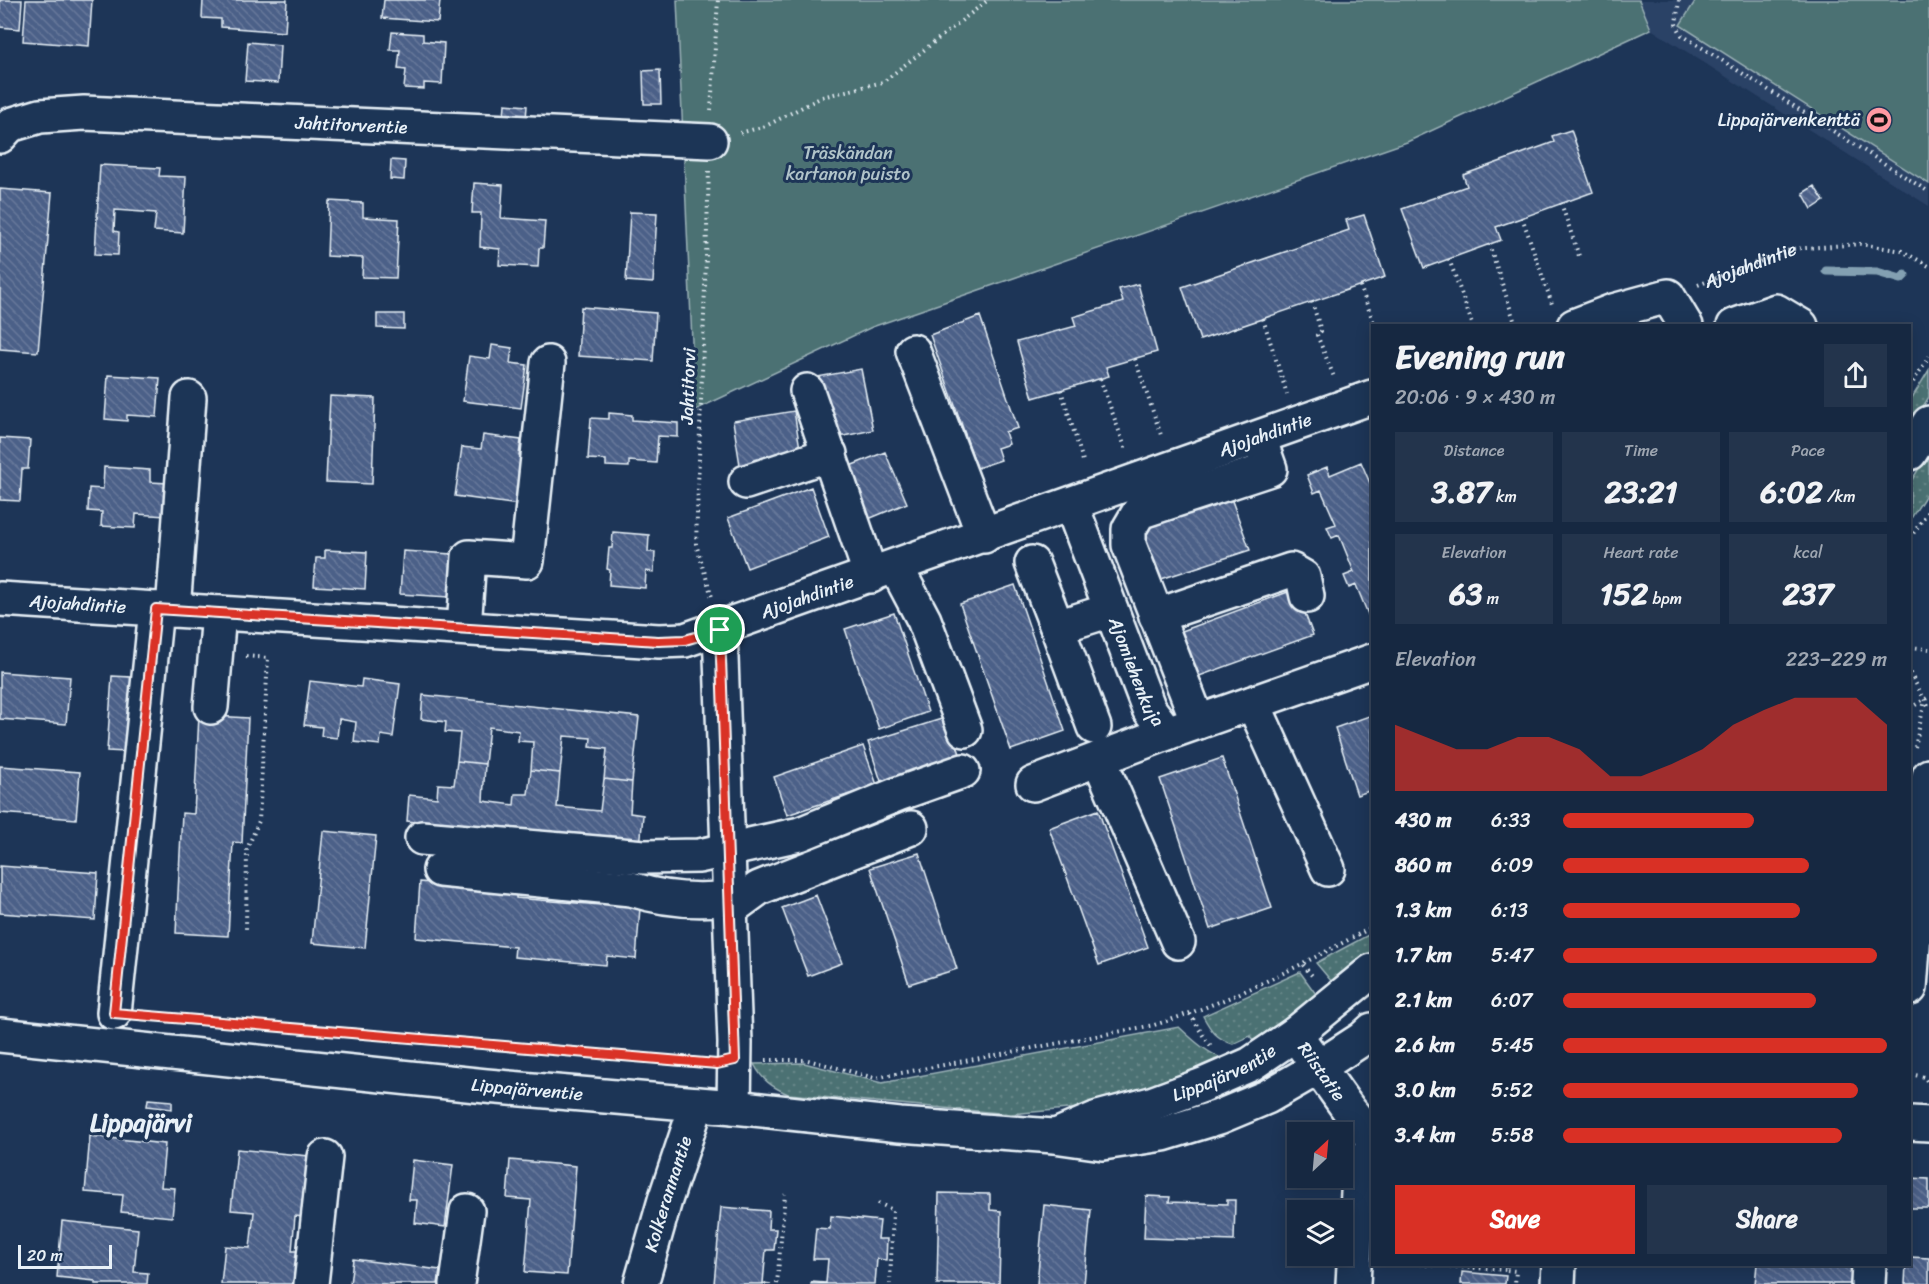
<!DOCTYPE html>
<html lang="en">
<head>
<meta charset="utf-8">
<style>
  body { margin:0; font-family:Sriracha,sans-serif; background:#23344c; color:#f1f3f6; height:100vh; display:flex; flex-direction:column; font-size:22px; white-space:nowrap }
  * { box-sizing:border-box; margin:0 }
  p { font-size:20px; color:#9ea6b1 }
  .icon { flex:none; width:33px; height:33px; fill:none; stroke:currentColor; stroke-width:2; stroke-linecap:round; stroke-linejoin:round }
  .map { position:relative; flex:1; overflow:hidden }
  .panel { position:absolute; left:1371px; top:324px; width:540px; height:942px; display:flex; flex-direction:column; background:#162841; border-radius:0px; box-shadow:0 3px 15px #0003,0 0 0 2px #35445a }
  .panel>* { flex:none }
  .needle { width:39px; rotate:26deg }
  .controls { position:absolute; left:1287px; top:1122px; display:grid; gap:12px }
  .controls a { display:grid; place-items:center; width:66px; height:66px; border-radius:0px; background:#162841; box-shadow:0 3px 15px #0003,0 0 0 2px #35445a; font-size:30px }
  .scale { position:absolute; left:18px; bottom:15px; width:94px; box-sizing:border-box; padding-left:6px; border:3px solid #e8f1f8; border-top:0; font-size:16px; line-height:21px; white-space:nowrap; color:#e8f1f8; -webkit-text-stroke:4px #1d3557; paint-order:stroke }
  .pin { position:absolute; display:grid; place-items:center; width:51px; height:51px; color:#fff; margin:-26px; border:3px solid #fff; border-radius:50%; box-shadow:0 2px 6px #0007 }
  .round { display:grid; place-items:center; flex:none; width:63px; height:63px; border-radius:0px; background:#23344c }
  .headline { display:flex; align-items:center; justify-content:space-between; height:102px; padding:0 24px }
  h1 { font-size:33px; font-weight:700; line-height:45px }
  .metrics { display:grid; grid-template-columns:repeat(3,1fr); gap:9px; height:102px; padding:6px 24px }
  .metrics div { display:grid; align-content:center; border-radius:0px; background:#23344c; text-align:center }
  .metrics b { font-size:30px; font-weight:700 }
  .metrics small { font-size:16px; font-weight:400 }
  .metrics p { font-size:16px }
  .chart { height:168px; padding:12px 24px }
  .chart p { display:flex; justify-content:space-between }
  .chart svg { width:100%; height:108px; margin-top:6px; fill:#d93025; opacity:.7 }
  .cta { display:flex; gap:12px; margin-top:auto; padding:12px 24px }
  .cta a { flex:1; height:69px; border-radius:0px; background:#d93025; color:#fff; font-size:24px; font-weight:700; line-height:69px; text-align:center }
  .cta a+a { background:#23344c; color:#f1f3f6 }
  ul { padding:0 24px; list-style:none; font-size:20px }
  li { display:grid; grid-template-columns:96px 72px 1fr; align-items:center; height:45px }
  li i { height:15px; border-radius:8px; background:#d93025 }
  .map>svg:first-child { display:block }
</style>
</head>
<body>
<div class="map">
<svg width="1929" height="1284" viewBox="0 0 1929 1284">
  <defs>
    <pattern id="grass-dots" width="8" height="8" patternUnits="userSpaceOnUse" patternTransform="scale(1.5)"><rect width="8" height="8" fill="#4c7173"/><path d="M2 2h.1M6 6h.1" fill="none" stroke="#668688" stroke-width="1.8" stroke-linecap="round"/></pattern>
    <pattern id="building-back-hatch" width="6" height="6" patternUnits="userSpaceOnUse" patternTransform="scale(1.5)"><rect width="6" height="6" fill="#4c6188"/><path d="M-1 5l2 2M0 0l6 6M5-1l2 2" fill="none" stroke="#66789a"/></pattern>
  </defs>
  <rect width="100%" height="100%" fill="#1d3557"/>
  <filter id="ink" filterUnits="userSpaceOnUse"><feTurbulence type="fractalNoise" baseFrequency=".0167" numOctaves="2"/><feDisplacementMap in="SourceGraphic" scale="12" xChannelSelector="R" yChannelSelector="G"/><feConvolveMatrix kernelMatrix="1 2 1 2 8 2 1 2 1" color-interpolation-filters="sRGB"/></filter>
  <g filter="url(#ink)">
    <path fill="#2b4266" d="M1639,0H1929V206L1651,29Z"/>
    <path fill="url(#grass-dots)" stroke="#9ab1b6" stroke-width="1.5" d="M1929,370V397L1910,427V401Z
      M1929,452V490L1910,520V483Z
      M1372,933V962L1337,988L1316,963Z
      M1300,972L1321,1001L1257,1046L1250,1036L1233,1044C1217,1039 1211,1031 1203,1016Z
      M1179,1027C1195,1042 1208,1054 1229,1061L1091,1107L1010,1114L788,1094C772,1087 762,1080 754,1064L804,1063L882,1083Z"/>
    <path fill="#4c7173" stroke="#9ab1b6" stroke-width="1.5" d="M677,0H1639L1651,29L1407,142L872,327L695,410Z
      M1696,0H1929V184L1680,25Z"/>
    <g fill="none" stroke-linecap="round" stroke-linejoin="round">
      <path stroke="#83a0b2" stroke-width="9" d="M1826,271L1877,272L1901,279L1905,275"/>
    </g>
    <path fill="url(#building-back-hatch)" stroke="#e8f1f8" stroke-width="1.5" d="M0,0H22L20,29L0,27Z
      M26,0H92L89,46L23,41Z
      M203,0H287L285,32L221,27V19L202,18Z
      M384,0H440L438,22L382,18Z
      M392,32L423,34V41L444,43L442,84L424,83V89L404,88L406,70L398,69L400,50H390Z
      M248,42L280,45L278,83L245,81Z
      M660,70L661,104H644L643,71Z
      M505,104L527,106L526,119L504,117Z
      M1571,130L1593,192L1496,227L1501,240L1424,268L1402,209L1467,186L1463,175L1554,142L1552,136Z
      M391,160L405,161L404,180L390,179Z
      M100,165L160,168L159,176L186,177L183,233L154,231L156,213L115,210L114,231L119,232L118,255L95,254Z
      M474,183L503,185L501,218L545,221L543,248H539L538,267L499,265L500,249L480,247L481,213H472Z
      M1814,186L1824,201L1812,209L1803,193Z
      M0,189L52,193L38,352L0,349Z
      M329,201L363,203V217L399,219L396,278L362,277L363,258L327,256Z
      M630,212L657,213L653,283L626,281Z
      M1364,215L1385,277L1200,340L1182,287L1349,230L1346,220Z
      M1138,284L1157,352L1106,367L1109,376L1033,398L1017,342L1076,326L1073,317L1123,302L1119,289Z
      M581,307L656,313L653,361L578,356Z
      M377,314H404V329L377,328Z
      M980,316L1018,428L1005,432L1009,444L997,448L1001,460L977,468L930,335Z
      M492,345L512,348L510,363L527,365L521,408L463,401L469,356L490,359Z
      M861,369L873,430L829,439L817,377Z
      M108,375L160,378L157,417L127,415V421L105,419Z
      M330,396L375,398L372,484L326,482Z
      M794,411L801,455L740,465L733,421Z
      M609,413L632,415V420L678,423V437L658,436L656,463L629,461V467L606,466V460L588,459L591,418L609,419Z
      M483,435L521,440L519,455L525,456L518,505L455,496L462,447L481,449Z
      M0,438L30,440L28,469H22L20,501L0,500Z
      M885,452L907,503L866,520L845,468Z
      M1361,462L1372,488V624L1356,585L1349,588L1344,576L1354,572L1339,535L1332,538L1327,527L1336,524L1321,490L1314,493L1307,475L1327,467L1330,475Z
      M104,467L150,470V482L168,483L166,516L136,514L135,528L101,526L102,512L88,511L89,488L103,489Z
      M811,487L829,537L747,568L728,518Z
      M1231,498L1250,550L1152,582L1134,533Z
      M613,532L649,535L648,552H655L654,572L646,571L645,588L609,585L610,570L607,569L609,548H612Z
      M325,550L367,552L365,589L314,586L316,558H325Z
      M403,551L452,554L449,597L400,594Z
      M1015,585L1065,731L1011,750L960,604Z
      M1296,589L1313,635L1191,679L1174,634Z
      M894,613L928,712L879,729L845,629Z
      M0,672L70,677L66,724L0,719Z
      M112,676L131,677L126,752L107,751Z
      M362,679L400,684L393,737L381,735L380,745L354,742L356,722L339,719L337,738L321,736L322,727L304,725L310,681L361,687Z
      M423,695L639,717L632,782L604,779L607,749L590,747L591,738L564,736L560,773L531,770L533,742L518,741L519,731L489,727L485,764L457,761L460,733L445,732L446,722L421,719Z
      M199,715L248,718L242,843L233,842L228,936L176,933L182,813L194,814Z
      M1372,715V790L1357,795L1335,728Z
      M948,717L961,757L881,781L868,742Z
      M863,746L877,785L787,815L774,777Z
      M1222,758L1272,908L1210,929L1160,779Z
      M457,761L485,764L483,801L514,805L515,794H528L531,770L560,773L557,807L600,811L604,779L632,782L630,813L643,815L640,847L407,821L409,795L437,798L438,784L454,785Z
      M0,766L80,772L76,819L0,813Z
      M1098,810L1148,947L1099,965L1049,828Z
      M323,831L376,836L365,948L312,943Z
      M919,853L957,969L909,984L870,868Z
      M0,866L98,873L95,920L0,913Z
      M420,882L516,890V898L600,905L602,891L641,895L636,959L607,956L606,965L514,957L515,947L416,938Z
      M816,895L842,963L808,976L782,908Z
      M148,1099L172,1101V1109L147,1106Z
      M90,1136L165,1144L161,1187L175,1188L172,1217L121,1212L123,1195L85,1192Z
      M237,1149L309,1156L303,1217L295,1216L292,1251H300L297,1284H221L225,1246L250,1248L254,1212L231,1210Z
      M413,1160L453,1165L445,1227L415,1223L417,1200H409Z
      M510,1160L576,1166L567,1275L525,1272L531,1200L507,1198Z
      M1910,1178L1929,1179V1208H1910Z
      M939,1193L990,1194V1210L1001,1211L999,1284H937Z
      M1146,1196L1170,1197L1169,1202L1227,1204V1200H1235L1234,1241L1144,1238Z
      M1044,1205L1091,1210L1084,1284H1037Z
      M721,1207L769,1211L768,1229H776L774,1250H766L763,1283L771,1284H714Z
      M831,1216L880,1221L878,1239H887L886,1260L877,1259L875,1284H811L812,1282L826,1283L828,1259H813L816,1228L830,1229Z
      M62,1221L138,1229L134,1272L148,1273L147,1284H95V1281L57,1277Z
      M1910,1257L1929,1258V1284H1905L1906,1264H1910Z
      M353,1259L440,1270L438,1284H350Z
      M1757,1264H1866L1865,1284H1755Z
      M1462,1272L1506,1276L1505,1284H1461Z"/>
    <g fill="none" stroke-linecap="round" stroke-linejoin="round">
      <defs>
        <g id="minor">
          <path id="s2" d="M0,136L10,125L40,116L84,113L710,141"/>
          <path d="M1574,326L1613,311L1668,296L1686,326"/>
          <path d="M1734,326L1776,311L1801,326"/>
          <path d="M913,351L984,536"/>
          <path d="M807,391L871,576"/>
          <path d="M746,482L830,454"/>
          <path id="s3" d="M1071,504L1149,709L1167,733L1372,661"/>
          <path d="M1032,563L1057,627"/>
          <path d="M896,567L924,620L965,730"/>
          <path id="s4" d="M0,599L659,641L685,640L1372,397"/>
          <path d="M173,610L189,398"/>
          <path d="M1156,616L1291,570L1303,577L1307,596"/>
          <path d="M464,628L469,557L527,561L548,363"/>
          <path d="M720,630L735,1043L734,1107"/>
          <path d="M1253,703L1328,869"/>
          <path d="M211,707L219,613"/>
          <path d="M1198,722L1129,545V529L1139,512L1270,469L1259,438"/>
          <path d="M1094,727L1057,627L1111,610"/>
          <path d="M1099,759L1178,942"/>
          <path d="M1033,784L1167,733"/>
          <path d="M422,838L644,857L699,856L800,834L898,794L963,771"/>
          <path d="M440,870L631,889C662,899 696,902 729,898"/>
          <path d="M729,910L759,888L911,828"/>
          <path d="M1910,988L1924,798L1929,776"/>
          <path d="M114,1013L156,609"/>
          <path id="s5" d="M1295,1034L1349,1110L1372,1138"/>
          <path d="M1910,1123L1929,1124"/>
          <path d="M311,1284L325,1157"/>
          <path d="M457,1284L467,1211"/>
          <path id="s6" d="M641,1284L665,1200L697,1104"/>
          <path d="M1353,1284L1359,1174L1372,1148"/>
          <path d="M1558,1284L1559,1264"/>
          <path d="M1868,1284L1869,1264"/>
        </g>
        <g id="major">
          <path d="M1910,453L1929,423"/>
          <path id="s7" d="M0,1035L486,1086L734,1107L900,1125L1054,1136L1103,1143L1163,1134L1219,1117L1267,1097L1319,1067L1362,1039L1372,1030"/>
          <path id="s8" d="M1056,1136L1098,1118L1151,1104L1203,1085L1251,1064L1295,1034L1372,971"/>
        </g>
      </defs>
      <use href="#minor" stroke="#e8f1f8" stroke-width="38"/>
      <use href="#major" stroke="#e8f1f8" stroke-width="38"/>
      <g stroke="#e8f1f8" stroke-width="4" stroke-dasharray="1.5 4.5" stroke-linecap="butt">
        <path d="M1679,0L1676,24L1682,35L1929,192"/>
        <path d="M711,110L718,0"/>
        <path d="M740,133L766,126L822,97L883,82L988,0"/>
        <path d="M709,171L696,544L712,597"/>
        <path d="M1561,203L1579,256"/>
        <path d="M1522,217L1552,304"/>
        <path d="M1489,244L1516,326"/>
        <path d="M1449,259L1473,326"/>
        <path id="s1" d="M1698,285L1793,249L1860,244L1902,251L1929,266"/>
        <path d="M1360,286L1375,326"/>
        <path d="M1312,302L1321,331L1317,335L1334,377"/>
        <path d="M1263,319L1287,394"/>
        <path d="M1135,359L1162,438"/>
        <path d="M1100,379L1126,450"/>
        <path d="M1910,387L1929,356"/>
        <path d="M1061,390L1084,464"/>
        <path d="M1910,538L1929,510"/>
        <path d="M1910,647L1929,649"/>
        <path d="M246,656L268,658L259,821L247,849L246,932"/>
        <path d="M1910,673L1929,708"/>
        <path d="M1910,708L1929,697"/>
        <path d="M1915,747L1925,700"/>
        <path d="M1303,965L1314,978"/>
        <path d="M1190,1014L1204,1037L1211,1046"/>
        <path d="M180,1018L702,1062"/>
        <path d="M766,1060H808L875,1078L1154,1025C1230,1002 1302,965 1372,927"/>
        <path d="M1910,1074L1925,1077L1929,1085"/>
        <path d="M878,1203L893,1210L890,1284"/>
        <path d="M1414,1264L1507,1270V1264"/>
        <path d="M1507,1270L1516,1271L1515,1284"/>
        <path d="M777,1284L785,1194"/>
      </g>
      <use href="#minor" stroke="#1d3557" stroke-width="33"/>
      <use href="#major" stroke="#1d3557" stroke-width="33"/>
    </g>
  </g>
  <g fill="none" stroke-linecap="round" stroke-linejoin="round" filter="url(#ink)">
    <defs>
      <path id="route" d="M156,609L658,641L685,640L720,630L735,1060L717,1064L114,1013Z"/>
    </defs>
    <use href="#route" stroke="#fff" stroke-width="12"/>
    <use href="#route" stroke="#d93025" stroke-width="8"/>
  </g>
  <defs>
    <symbol id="stadium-disc" viewBox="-11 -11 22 22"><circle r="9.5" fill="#ff9aa2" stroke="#1d3557"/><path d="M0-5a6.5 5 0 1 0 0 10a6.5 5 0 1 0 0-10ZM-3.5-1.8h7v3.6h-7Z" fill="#111"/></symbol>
  </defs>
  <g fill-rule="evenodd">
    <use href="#stadium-disc" x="1864" y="105" width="30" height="30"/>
  </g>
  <g text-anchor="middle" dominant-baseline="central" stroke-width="6" stroke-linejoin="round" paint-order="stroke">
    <g font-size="18" fill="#e8f1f8" stroke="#1d3557" text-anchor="end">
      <text x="1860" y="120">Lippajärvenkenttä</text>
    </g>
    <g font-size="18" fill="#e8f1f8" stroke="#1d3557">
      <text stroke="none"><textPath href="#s2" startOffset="358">Jahtitorventie</textPath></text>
      <text stroke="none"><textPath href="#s1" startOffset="56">Ajojahdintie</textPath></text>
      <text transform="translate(688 386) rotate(-88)">Jahtitorvi</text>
      <text stroke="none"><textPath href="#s4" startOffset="1302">Ajojahdintie</textPath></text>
      <text stroke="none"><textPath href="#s4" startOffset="816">Ajojahdintie</textPath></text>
      <text stroke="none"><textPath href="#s4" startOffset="78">Ajojahdintie</textPath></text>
      <text stroke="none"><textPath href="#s3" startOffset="180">Ajomiehenkuja</textPath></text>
      <text stroke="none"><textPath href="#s8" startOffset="180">Lippajärventie</textPath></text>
      <text stroke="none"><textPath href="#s5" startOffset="46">Riistatie</textPath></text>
      <text stroke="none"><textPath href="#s7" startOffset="530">Lippajärventie</textPath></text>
      <text stroke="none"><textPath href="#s6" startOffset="94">Kolkerannantie</textPath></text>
    </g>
    <g font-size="18" fill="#b1c4c9" stroke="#1d3557">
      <text x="848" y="153">Träskändan<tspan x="848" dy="21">kartanon puisto</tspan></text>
    </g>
    <g font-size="24" font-weight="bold" fill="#e8f1f8" stroke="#1d3557">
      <text x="141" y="1123">Lippajärvi</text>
    </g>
  </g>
</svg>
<div class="controls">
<a><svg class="needle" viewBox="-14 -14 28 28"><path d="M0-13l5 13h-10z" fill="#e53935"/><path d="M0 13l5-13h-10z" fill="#9ea6b1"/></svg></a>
<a><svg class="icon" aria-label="layers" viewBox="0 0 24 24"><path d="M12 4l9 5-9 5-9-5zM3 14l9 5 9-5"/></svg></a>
</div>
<div class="scale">20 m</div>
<div class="pin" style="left:720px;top:630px;background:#1e9e55"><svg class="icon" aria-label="arrive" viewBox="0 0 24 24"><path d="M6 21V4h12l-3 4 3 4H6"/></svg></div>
<section class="panel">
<div class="headline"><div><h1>Evening run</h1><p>20:06 · 9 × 430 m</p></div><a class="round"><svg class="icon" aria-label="share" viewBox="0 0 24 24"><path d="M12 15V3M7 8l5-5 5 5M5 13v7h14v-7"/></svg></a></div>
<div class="metrics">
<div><p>Distance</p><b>3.87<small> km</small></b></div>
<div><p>Time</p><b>23:21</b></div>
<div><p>Pace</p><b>6:02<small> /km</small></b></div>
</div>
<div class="metrics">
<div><p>Elevation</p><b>63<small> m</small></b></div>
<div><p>Heart rate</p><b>152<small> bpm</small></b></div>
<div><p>kcal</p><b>237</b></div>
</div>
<div class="chart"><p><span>Elevation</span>223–229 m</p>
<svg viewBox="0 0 160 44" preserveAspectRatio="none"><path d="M0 44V17L10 22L20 27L30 27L40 22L50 22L60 27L70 38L80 38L90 33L100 27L110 17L120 11L130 6L140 6L150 6L160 17V44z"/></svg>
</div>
<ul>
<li><b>430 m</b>6:33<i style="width:59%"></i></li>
<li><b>860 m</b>6:09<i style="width:76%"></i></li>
<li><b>1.3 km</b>6:13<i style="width:73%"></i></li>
<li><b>1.7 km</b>5:47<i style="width:97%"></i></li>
<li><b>2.1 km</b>6:07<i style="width:78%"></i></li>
<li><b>2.6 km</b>5:45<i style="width:100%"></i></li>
<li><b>3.0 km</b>5:52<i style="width:91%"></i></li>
<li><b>3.4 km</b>5:58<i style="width:86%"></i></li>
</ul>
<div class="cta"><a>Save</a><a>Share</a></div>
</section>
</div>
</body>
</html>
